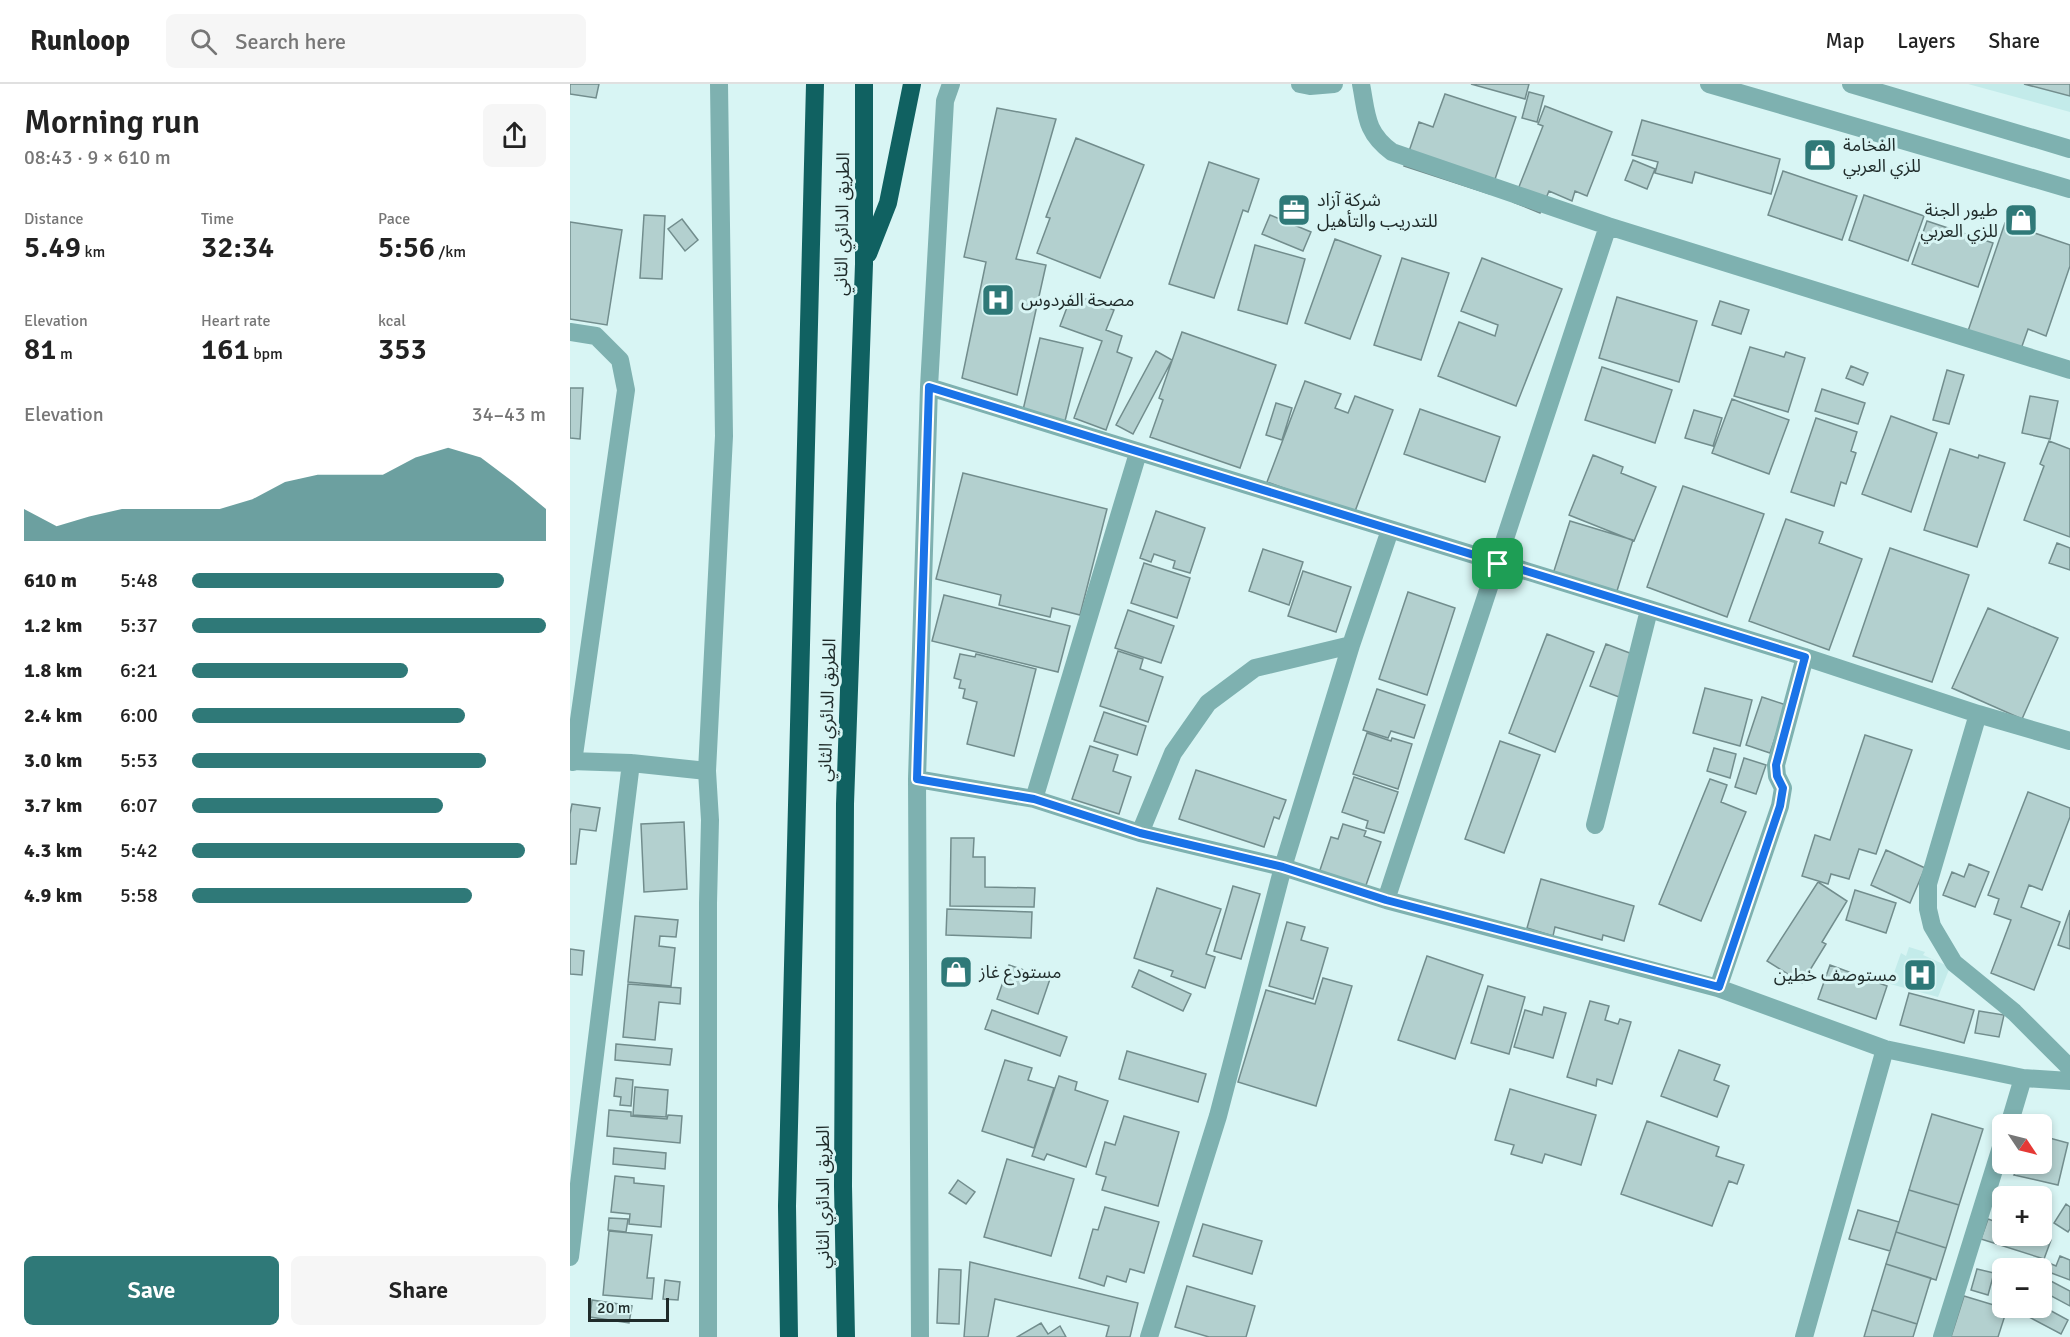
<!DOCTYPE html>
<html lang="en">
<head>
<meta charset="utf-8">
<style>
  body { margin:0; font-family:Signika,"Noto Sans Arabic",sans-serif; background:#f6f6f6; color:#222; height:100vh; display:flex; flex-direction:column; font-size:22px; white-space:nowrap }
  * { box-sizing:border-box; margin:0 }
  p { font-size:20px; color:#767676 }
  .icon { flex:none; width:33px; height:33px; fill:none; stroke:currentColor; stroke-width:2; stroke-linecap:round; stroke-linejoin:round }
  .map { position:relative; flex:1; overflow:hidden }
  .details { display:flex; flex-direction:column; background:#fff; width:570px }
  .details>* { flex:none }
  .needle { width:39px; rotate:125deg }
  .controls { position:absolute; left:1422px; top:1030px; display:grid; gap:12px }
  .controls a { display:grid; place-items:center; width:60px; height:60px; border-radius:9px; background:#fff; box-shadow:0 3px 9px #0003; font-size:30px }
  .scale { position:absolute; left:18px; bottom:15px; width:81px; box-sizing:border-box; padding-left:6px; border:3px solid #1f2b2a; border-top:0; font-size:16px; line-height:21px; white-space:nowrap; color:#1f2b2a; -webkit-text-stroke:4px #d8f5f4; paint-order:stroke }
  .pin { position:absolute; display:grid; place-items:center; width:51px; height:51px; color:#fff; margin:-26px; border-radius:12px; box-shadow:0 3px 9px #0006 }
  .round { display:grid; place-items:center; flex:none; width:63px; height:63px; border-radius:9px; background:#f6f6f6 }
  .head { display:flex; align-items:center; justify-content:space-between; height:102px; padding:0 24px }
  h1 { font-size:33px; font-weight:600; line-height:45px }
  .stats { display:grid; grid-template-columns:repeat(3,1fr); gap:9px; height:102px; padding:6px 24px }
  .stats div { display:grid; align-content:center }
  .stats b { font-size:30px; font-weight:600 }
  .stats small { font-size:16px; font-weight:400 }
  .stats p { font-size:16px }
  .chart { height:168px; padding:12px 24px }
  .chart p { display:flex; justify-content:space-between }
  .chart svg { width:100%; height:108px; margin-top:6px; fill:#2f7978; opacity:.7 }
  .action { display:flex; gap:12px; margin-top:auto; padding:12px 24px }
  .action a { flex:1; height:69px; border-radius:9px; background:#2f7978; color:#fff; font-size:24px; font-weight:600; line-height:69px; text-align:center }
  .action a+a { background:#f6f6f6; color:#222 }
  ul { padding:0 24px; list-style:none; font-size:20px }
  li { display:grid; grid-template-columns:96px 72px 1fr; align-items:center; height:45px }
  li i { height:15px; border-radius:8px; background:#2f7978 }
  header { display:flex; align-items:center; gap:36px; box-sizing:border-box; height:84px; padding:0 30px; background:#fff; border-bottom:2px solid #e0e0e0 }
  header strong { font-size:28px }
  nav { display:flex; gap:33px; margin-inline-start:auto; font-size:21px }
  .search { width:420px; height:54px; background:#f6f6f6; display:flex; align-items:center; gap:15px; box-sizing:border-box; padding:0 21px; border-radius:9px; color:#767676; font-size:22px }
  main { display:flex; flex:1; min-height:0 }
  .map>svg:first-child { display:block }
</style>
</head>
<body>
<header>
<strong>Runloop</strong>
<div class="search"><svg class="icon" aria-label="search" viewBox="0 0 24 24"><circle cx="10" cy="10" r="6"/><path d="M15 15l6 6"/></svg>Search here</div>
<nav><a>Map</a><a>Layers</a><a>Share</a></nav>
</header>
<main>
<section class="details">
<div class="head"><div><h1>Morning run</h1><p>08:43 · 9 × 610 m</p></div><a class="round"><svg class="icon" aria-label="share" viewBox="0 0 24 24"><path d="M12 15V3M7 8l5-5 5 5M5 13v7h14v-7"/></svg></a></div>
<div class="stats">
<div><p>Distance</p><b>5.49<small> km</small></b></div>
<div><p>Time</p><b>32:34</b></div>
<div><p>Pace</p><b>5:56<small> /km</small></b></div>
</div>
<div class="stats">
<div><p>Elevation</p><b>81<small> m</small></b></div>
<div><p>Heart rate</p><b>161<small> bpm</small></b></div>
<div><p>kcal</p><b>353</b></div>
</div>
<div class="chart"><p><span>Elevation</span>34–43 m</p>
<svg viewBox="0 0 160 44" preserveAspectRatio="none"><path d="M0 44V31L10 38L20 34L30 31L40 31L50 31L60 31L70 27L80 20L90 17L100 17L110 17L120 10L130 6L140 10L150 20L160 31V44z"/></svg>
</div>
<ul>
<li><b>610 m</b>5:48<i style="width:88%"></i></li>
<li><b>1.2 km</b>5:37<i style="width:100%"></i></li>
<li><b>1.8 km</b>6:21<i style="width:61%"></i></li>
<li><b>2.4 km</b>6:00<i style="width:77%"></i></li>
<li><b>3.0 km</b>5:53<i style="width:83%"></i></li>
<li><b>3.7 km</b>6:07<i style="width:71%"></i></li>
<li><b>4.3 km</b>5:42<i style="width:94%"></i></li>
<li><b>4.9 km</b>5:58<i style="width:79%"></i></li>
</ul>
<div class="action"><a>Save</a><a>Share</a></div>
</section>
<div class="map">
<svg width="1500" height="1253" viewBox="0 0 1500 1253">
  <rect width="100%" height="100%" fill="#d8f5f4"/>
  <path fill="#c3ebea" d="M1398,0H1500V28Z
    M1339,863L1355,868L1353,871L1380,883L1368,913L1320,900L1331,869L1336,872Z"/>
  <path fill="#b3d0cf" stroke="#728d8d" stroke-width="1.5" d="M0,0H29L26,14L0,10Z
    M901,0H959L955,15Z
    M1454,0H1500V12Z
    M959,8L974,12L967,38L952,34Z
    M875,10L946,33L920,110L834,82L849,38L863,43Z
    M975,22L1042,48L1017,112L1005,107L1002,117L979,107L970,129L943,118L973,42L968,40Z
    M427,24L486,35L446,175L476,181L447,311L392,294L416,178L394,173Z
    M1072,36L1210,75L1201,110L1125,88L1122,99L1085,89L1088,78L1062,71Z
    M506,54L574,81L530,194L467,169L480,134L476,133Z
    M1063,76L1085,85L1077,105L1055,96Z
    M639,78L689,95L678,128L673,126L644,214L599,200Z
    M1213,87L1287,112L1272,156L1198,131Z
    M1294,111L1354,132L1338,177L1279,156Z
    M74,131L95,132L92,195L70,194Z
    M700,131L741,148L733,167L692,150Z
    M112,135L128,156L115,167L98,145Z
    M1357,137L1423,159L1408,203L1342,180Z
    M0,138L52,146L37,241L0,235Z
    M1435,139L1500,161V182L1476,252L1458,245L1451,265L1398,247Z
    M765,155L811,172L780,255L735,239Z
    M685,161L735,175L717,240L668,226Z
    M832,174L879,189L851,276L804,261Z
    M912,174L992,205L946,322L868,292L889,238L925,252L928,241L891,227Z
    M502,210L544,226L536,246L552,252L547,268L562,274L536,346L504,334L532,257L490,242Z
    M1047,213L1127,237L1109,298L1029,274Z
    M1150,217L1179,226L1171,250L1142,241Z
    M612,248L706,281L670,384L580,353L593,316L589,314Z
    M470,254L513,264L495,337L453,326Z
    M1180,263L1214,273L1216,268L1235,274L1218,328L1164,312Z
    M586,267L602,276L563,350L546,341Z
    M1281,282L1298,289L1293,301L1276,294Z
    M1032,283L1102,306L1085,359L1015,336Z
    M1377,286L1394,291L1379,340L1363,336Z
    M735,297L771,310L765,324L778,329L785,312L823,326L784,430L697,398Z
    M0,304H13L10,355L0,354Z
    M1252,305L1295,319L1288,340L1245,327Z
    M1460,312L1488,317L1480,355L1452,349Z
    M1162,315L1219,336L1199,390L1142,369Z
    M706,319L722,324L712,356L696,351Z
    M850,325L930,353L915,398L834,370Z
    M1124,326L1152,334L1143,362L1115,354Z
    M1321,332L1367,349L1341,428L1292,410Z
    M1246,334L1287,348L1281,367L1286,369L1276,400L1271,398L1264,422L1221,408Z
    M1479,357L1500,365V453L1454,436L1474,382L1470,380Z
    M1380,365L1408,374L1409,371L1435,379L1407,463L1354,446Z
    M1023,371L1053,383L1051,389L1086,403L1064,457L999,431Z
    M393,389L537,425L510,531L482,524L480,533L429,521L431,511L366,495Z
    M1113,402L1194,430L1157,533L1077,503Z
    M586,427L635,444L620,489L603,484L605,477L584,470L581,478L570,474Z
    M1216,435L1253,448L1249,459L1292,475L1259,566L1179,537Z
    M1000,437L1063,456L1046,510L983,490Z
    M1487,459L1500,464V486L1479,479Z
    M1320,464L1399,491L1362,598L1283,572Z
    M693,465L733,478L719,521L679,507Z
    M574,479L620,494L607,534L561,519Z
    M733,487L781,503L766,548L718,532Z
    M838,508L885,524L857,611L809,595Z
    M374,511L500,542L488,588L362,557Z
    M1418,524L1488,554L1452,635L1382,604Z
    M558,526L604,542L591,579L545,564Z
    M977,550L1024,568L985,668L939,649Z
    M1036,560L1065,571L1049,613L1020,602Z
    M548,567L573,575L570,585L593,593L578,638L530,622Z
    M390,570L405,573L406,570L466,585L444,672L397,660L407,618L393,614L395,605L389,604L391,596L384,594Z
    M1135,604L1182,616L1170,662L1123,649Z
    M807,605L855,621L844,654L821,647L818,654L793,646Z
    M1192,613L1216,621L1200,669L1176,661Z
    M534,628L576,642L567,671L524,657Z
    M797,649L821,657L822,654L842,660L828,705L783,690Z
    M1295,651L1342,666L1306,770L1289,765L1279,795L1261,790L1258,800L1232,792L1245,751L1260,756Z
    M930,657L970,671L934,769L895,755Z
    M520,662L548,671L543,687L561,693L549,730L502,715Z
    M1144,664L1166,670L1160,694L1137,687Z
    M1174,674L1196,681L1186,710L1165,703Z
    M626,686L716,716L709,735L704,733L694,763L609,735Z
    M784,693L828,708L814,749L796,744L798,737L772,728Z
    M1140,695L1157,701L1151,718L1176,728L1131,837L1089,820Z
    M1458,708L1500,724V733L1472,806L1459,801L1451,823L1490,838L1464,906L1421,889L1441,836L1424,830L1429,815L1418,811Z
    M2,720L30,724L26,747L10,745L6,780H0V730Z
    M114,738L117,805L74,808L71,740Z
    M773,740L796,747L794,752L811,758L795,804L749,789L761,753L768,755Z
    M381,754H404L403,773H415V803L465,804L464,823L380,822Z
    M1316,766L1355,784L1340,819L1301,801Z
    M1399,780L1419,788L1405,823L1373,811L1382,788L1394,793Z
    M971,795L1064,822L1054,857L1033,851L1032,856L985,843L983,852L957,844Z
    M1248,798L1277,817L1252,858L1256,860L1232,899L1197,877Z
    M663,802L690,810L671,875L644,867Z
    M587,804L651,825L636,870L645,873L635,904L601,892L603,887L564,874Z
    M1285,806L1326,819L1316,849L1276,836Z
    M377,825L462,828L461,854L376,851Z
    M1500,826V865L1488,861Z
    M65,832L108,836L106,853L90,852L89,862L105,864L101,902L58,898Z
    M717,838L735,843L731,856L758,864L743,915L699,902Z
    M0,865L14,867L12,891L0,890Z
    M857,872L913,891L885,975L828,956Z
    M439,881L480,895L468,930L427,915Z
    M1260,881L1317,902L1306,935L1248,915Z
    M569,886L621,910L613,927L562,903Z
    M753,894L782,902L746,1022L668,998L696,906L745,920Z
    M58,900L111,904L110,920L89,918L85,956L53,953Z
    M918,902L955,913L939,970L901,959Z
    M1339,909L1404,926L1394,959L1330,941Z
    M1020,917L1039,922L1035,936L1048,940L1050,935L1061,938L1042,1000L1027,995L1026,1002L997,993Z
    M974,923L996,929L983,974L944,963L955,926L972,931Z
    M422,926L497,953L490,972L415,945Z
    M1409,927L1434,931L1429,953L1405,949Z
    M46,960L102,965L100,981L45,976Z
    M1109,966L1150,981L1144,996L1159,1002L1147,1033L1091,1012Z
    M557,967L636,990L628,1018L549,995Z
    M435,976L462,984L458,996L484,1004L464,1064L412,1047Z
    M489,992L507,998L505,1006L538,1017L516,1083L477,1070L474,1076L462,1072Z
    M46,994L63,996L61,1022L50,1021L51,1013L44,1012Z
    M65,1003L98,1006L96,1033L63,1031Z
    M940,1005L1026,1031L1011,1081L975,1070L972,1079L941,1070L944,1061L925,1056Z
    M39,1026L61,1028V1032L97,1035L98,1031L112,1032L110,1059L37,1052Z
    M1362,1030L1413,1045L1389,1121L1339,1106Z
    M554,1032L609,1048L588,1122L532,1106L536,1093L526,1090L535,1058L545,1061Z
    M1077,1037L1149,1063L1146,1072L1174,1081L1167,1100L1159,1097L1142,1142L1051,1110Z
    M1472,1052L1498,1059L1488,1101L1444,1091L1451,1080H1472Z
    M44,1064L96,1069L95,1085L43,1080Z
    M437,1075L504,1095L481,1172L414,1153Z
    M45,1092L64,1094V1099L94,1102L91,1143L59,1140L60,1130L41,1128Z
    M388,1096L405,1108L396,1120L379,1109Z
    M1339,1106L1389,1121L1376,1164L1326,1148Z
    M1496,1120L1500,1123V1145L1498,1148L1484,1139Z
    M535,1123L589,1138L574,1189L560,1185L556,1198L537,1192L534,1202L509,1194L523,1145L528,1146Z
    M1288,1126L1329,1138L1320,1167L1279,1155Z
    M39,1134L58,1135L56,1148L38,1146Z
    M1418,1135L1432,1140V1152H1469L1481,1156L1474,1175L1411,1155Z
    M633,1140L692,1157L682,1190L623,1172Z
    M39,1147L82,1151L77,1194H84L82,1215L33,1211Z
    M1326,1148L1376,1164L1366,1196L1316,1180Z
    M1490,1172L1500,1176V1196L1476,1187L1479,1179L1486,1182Z
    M400,1178L568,1219L560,1253H536L539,1242L425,1215L418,1253H394Z
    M1316,1180L1361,1194L1347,1240L1302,1226Z
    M369,1185L391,1186L389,1240L367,1239Z
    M1407,1185L1424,1189L1418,1211L1401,1206Z
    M1475,1194L1500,1207V1222L1472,1207V1201Z
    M95,1196L110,1198L108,1216L93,1215Z
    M617,1202L685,1222L676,1253H639L605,1243Z
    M1394,1212L1437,1225L1428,1253H1381Z
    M22,1216L62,1222L59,1239L20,1233Z
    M1472,1222L1498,1236L1491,1250L1457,1232L1461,1224H1472Z
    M1302,1226L1347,1240L1343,1253H1294Z
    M471,1239L478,1250L490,1242L496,1253H447Z"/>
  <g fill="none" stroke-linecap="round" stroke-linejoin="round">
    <path stroke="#7eb1b0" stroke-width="18" d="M730,0L740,2L764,0
      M791,0C797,31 795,48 822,68L1038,142L1500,286
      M1139,0L1500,105
      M1281,0L1500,65
      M0,248L26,252L50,276L56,306L3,678
      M359,303L1235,573L1408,630L1500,657
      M1408,630L1358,800V825L1362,842L1384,879L1444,928L1500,984
      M0,677L61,679L137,687
      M347,695L464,715L570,749L713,783L816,816L1148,904L1315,965L1453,994L1500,997
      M464,715L568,369
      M1025,741L1079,526
      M570,749L603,669L638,619L685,584L781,561
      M816,816L1038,142
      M1148,904L1210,722L1213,704L1207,692L1206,681L1235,573
      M1439,1041L1453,994
      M0,1173L61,679
      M138,1253V819L140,736L137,687L154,352L149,0
      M350,1253L347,695L359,303L375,17L381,0
      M579,1253L648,1032L713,783L781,561L820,446
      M1234,1253L1315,965
      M1372,1253L1432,1060"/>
    <path stroke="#106161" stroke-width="18" d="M298,170L318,119L342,0
      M219,1253L217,1122L245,0
      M276,1253L273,1102L275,720L294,180V0"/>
  </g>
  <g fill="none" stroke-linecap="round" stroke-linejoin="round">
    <defs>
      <path id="route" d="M359,303L1235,573L1206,681L1207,692L1213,704L1210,722L1149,903L816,816L713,783L570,749L464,715L347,695Z"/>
    </defs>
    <use href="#route" stroke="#fff" stroke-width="12"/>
    <use href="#route" stroke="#1a73e8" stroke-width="8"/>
  </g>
  <defs>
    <symbol id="shop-square" viewBox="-11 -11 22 22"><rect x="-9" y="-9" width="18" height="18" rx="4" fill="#2f7978" stroke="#d8f5f4"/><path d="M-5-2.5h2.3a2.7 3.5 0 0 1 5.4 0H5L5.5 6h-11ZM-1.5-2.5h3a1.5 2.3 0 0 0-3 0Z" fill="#fff"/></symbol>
    <symbol id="office-square" viewBox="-11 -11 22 22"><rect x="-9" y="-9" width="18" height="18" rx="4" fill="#2f7978" stroke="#d8f5f4"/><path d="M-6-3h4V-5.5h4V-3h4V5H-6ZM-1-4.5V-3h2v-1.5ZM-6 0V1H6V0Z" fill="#fff"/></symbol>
    <symbol id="hospital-square" viewBox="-11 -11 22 22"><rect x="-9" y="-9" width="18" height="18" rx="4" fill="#2f7978" stroke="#d8f5f4"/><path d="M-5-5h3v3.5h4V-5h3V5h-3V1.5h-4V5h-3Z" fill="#fff"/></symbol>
  </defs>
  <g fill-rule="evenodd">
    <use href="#shop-square" x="1231" y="52" width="38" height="38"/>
    <use href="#office-square" x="705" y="107" width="38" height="38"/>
    <use href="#shop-square" x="1432" y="117" width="38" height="38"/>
    <use href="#hospital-square" x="409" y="197" width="38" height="38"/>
    <use href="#shop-square" x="367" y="869" width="38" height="38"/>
    <use href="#hospital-square" x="1331" y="872" width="38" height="38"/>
  </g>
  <g text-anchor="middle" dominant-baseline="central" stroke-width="6" stroke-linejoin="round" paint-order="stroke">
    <g font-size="18" fill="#1f2b2a" stroke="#d8f5f4" text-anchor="start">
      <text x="1273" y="61">الفخامة<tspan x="1273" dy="21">للزي العربي</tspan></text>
      <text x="747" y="116">شركة آزاد<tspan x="747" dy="21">للتدريب والتأهيل</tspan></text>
      <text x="1428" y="126" text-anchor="end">طيور الجنة<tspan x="1428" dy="21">للزي العربي</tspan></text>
      <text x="451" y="216">مصحة الفردوس</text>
      <text x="409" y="888">مستودع غاز</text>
      <text x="1327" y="891" text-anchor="end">مستوصف خطين</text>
    </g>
    <g font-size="18" fill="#1f2b2a" stroke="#d8f5f4">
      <text transform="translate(272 140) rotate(-89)">الطريق الدائري الثاني</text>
      <text transform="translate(257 626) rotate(-88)">الطريق الدائري الثاني</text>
      <text transform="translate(253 1113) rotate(-90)">الطريق الدائري الثاني</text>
    </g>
  </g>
</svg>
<div class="controls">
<a><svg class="needle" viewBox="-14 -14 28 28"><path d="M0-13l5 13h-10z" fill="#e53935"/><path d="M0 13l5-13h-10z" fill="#767676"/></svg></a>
<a>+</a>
<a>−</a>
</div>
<div class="scale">20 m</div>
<div class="pin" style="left:928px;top:480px;background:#1e9e55"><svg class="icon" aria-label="arrive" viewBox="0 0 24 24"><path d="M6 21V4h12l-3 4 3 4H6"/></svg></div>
</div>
</main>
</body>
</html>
